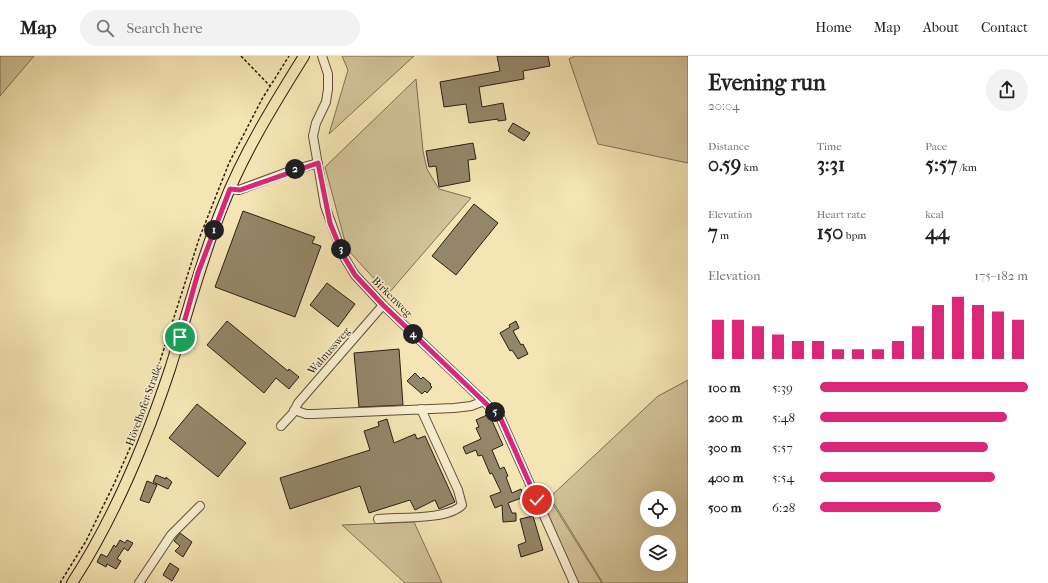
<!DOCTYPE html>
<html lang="en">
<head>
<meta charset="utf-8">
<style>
  body { margin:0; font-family:"IM FELL French Canon",serif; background:#f2f2f2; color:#222; height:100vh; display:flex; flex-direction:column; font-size:15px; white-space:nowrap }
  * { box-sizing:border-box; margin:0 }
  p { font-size:13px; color:#767676 }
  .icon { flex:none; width:22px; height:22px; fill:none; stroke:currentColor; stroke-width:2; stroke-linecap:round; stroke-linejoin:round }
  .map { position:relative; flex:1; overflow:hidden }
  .panel { display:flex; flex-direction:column; background:#fff; width:360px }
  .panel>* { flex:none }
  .fabs { position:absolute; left:640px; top:435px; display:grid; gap:8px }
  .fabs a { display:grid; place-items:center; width:36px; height:36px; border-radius:50%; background:#fff; box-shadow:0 4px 16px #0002; font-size:20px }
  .pin { position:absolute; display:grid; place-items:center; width:34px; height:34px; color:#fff; margin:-17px; border:2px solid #fff; border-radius:50%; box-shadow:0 1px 4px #0007 }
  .km { position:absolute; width:20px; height:20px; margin:-10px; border-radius:50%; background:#222; color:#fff; font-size:11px; line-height:20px; text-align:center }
  .round { display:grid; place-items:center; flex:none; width:42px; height:42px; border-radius:21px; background:#f2f2f2 }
  .head { display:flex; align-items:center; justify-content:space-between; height:68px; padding:0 20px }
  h1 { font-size:22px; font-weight:800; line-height:30px }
  .stats { display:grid; grid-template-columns:repeat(3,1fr); gap:6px; height:68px; padding:4px 20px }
  .stats div { display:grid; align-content:center }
  .stats b { font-size:20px; font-weight:800 }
  .stats small { font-size:11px; font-weight:400 }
  .stats p { font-size:11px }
  .chart { height:112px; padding:8px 20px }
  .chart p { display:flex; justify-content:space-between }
  .chart svg { width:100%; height:72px; margin-top:4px; stroke:#db2777; stroke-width:6 }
  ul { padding:0 20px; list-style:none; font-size:13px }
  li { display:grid; grid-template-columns:64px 48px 1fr; align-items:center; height:30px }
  li i { height:10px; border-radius:5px; background:#db2777 }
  header { display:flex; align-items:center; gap:24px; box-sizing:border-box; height:56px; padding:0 20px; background:#fff; border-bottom:1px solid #e0e0e0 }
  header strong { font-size:19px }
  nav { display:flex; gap:22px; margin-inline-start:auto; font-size:14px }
  .search { width:280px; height:36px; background:#f2f2f2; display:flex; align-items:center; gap:10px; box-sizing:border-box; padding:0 14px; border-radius:22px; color:#767676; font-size:15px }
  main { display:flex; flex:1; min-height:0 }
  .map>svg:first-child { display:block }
</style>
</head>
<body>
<header>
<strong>Map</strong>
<div class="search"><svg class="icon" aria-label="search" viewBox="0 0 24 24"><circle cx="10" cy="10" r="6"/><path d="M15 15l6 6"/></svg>Search here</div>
<nav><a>Home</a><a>Map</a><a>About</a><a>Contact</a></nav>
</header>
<main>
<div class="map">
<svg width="688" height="527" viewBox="0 0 688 527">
  <rect width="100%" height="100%" fill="#f5e5b4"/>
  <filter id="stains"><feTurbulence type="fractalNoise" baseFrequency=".005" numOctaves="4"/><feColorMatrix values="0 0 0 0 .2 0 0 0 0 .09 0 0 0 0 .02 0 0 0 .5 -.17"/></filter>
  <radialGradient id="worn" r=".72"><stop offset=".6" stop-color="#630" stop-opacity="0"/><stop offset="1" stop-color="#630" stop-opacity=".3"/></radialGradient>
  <path fill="#d3c399" stroke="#7f7157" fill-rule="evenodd" d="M0,0H34L0,40Z
    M342,0H414L329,78L348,14Z
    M575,0H688V107L598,88L569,3Z
    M416,23L423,95L427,113L439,133L471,142L388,238L347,193L325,111Z
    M688,324V527H603L550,441L658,340ZM647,442H669V464H647ZM647,486H669V508H647Z
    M549,442L602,527H575L540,451Z
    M414,466L442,527H405L342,469Z"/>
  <path fill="#948668" stroke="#2b1f15" d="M497,0H548L550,10L523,15L524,23L479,31L482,51L503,47L506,64L498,65V63L469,67L466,48L444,51L440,26L500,15Z
    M513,67L530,77L524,85L508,75Z
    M473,87L476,103L468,104L470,125L439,131L436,110L429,111L426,95Z
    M474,148L498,167L456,219L432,200Z
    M243,155L315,181L312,187L321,190L295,261L215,231Z
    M327,227L355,248L338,271L310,249Z
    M227,265L288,315L289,313L299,321L289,333L276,322L264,337L207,289Z
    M516,265L519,272L513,275L521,289L523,288L528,298L518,303L512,294L510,295L500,277L510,271L509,269Z
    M399,293L403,349L359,351L354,297Z
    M415,317L421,323L423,321L431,328L430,329L432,331L427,337L425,335L422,338L407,325Z
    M197,348L246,387L218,421L169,382Z
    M489,358L503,389L492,394L500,413L504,411L508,420L506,421L512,437L521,433L524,441L508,447L512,457H516V465L503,466L502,449L495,452L490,440L501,436L492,417L490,418L482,399L478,400L476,394L466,398L463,391L481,383L476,372L479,371L476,364Z
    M387,363L394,387L415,378L417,383L425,380L455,446L439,453L435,444L415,454L410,444L369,457L360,430L290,453L280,422L370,394L364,375L379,370L378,366Z
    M156,419L166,423V421L172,426L168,433L153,426Z
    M147,425L157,429L149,447L140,444Z
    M533,460L543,494L521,501L518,489L526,486L520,463Z
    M180,477L192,486L183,501L175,495L180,490L174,485Z
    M120,484L125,487L127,484L133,487L128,495L124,492L117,503L121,505L116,513L107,508L106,511L97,506L101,498L107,501L114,489L116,491Z
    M170,507L179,513L172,525L163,519Z"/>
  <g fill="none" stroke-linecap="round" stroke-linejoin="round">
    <defs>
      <path id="minor" d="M322,0L328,18V33L326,46L316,67L313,80L325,150L343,199L355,219L383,249L500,361L574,527
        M230,133L239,134L293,114L318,107
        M294,354L306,358H313L454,352L471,350L484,345
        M281,370L293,357L298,347L383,249
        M378,463C399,461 448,464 462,449L458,434L421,353
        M139,527L171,479L200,450"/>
      <path id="major" d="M72,527C115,461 145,388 170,313C187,259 201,204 222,152C243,98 274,48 304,0"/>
    </defs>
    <use href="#minor" stroke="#5e503d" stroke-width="10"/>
    <use href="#major" stroke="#2b1f15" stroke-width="12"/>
    <path stroke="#2b1f15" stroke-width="1.5" stroke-dasharray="3 2" stroke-linecap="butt" d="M241,0L270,30
      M60,527L86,485L114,428L138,374L199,183L229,107L262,43L289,0"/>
    <use href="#minor" stroke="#f8eece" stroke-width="8"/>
    <use href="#major" stroke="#f5e5b4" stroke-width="10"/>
  </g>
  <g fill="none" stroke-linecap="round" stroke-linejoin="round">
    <defs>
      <path id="route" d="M180,281L198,217L230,133L240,134L318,107L330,167L343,199L355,219L383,249L500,361L537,444"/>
    </defs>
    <use href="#route" stroke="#fff" stroke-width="8"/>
    <use href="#route" stroke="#db2777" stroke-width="5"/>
  </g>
  <g text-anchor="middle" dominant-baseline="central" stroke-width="3" stroke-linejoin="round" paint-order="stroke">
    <g font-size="11" fill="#2b1f15" stroke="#f8eece">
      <text transform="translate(392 241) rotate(45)">Birkenweg</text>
      <text transform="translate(329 295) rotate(-49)">Walnussweg</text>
      <text transform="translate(144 349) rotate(-70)">Hövelhofer Straße</text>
    </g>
  </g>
  <rect width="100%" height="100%" filter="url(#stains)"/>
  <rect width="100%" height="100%" fill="url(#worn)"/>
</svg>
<div class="fabs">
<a><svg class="icon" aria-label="locate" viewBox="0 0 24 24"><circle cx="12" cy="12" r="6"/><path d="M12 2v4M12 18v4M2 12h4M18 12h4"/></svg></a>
<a><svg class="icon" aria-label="layers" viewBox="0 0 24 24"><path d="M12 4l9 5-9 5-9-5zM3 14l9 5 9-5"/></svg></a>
</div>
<div class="pin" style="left:180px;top:281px;background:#1e9e55"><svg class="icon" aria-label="arrive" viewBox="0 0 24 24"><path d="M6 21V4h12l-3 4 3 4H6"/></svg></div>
<div class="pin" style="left:537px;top:444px;background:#d93025"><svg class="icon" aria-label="check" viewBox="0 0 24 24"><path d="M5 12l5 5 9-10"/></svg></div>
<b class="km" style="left:214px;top:174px">1</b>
<b class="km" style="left:295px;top:113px">2</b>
<b class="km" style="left:341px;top:193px">3</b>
<b class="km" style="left:413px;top:278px">4</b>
<b class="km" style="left:495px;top:356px">5</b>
</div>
<section class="panel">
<div class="head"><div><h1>Evening run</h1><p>20:04</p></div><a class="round"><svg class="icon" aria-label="share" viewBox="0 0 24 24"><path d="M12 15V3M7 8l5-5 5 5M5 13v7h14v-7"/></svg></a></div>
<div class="stats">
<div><p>Distance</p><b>0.59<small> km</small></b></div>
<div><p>Time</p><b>3:31</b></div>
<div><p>Pace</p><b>5:57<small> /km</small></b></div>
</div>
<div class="stats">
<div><p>Elevation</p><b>7<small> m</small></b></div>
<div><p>Heart rate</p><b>150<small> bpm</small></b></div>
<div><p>kcal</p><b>44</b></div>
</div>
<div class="chart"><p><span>Elevation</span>175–182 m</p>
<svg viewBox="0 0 160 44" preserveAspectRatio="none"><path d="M5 44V20M15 44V20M25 44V24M35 44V29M45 44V33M55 44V33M65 44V38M75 44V38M85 44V38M95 44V33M105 44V24M115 44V11M125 44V6M135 44V11M145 44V15M155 44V20"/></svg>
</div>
<ul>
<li><b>100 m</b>5:39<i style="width:100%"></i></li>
<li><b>200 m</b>5:48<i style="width:90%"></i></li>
<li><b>300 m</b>5:57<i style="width:81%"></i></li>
<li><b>400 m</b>5:54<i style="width:84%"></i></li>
<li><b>500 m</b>6:28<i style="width:58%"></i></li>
</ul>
</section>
</main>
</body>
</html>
